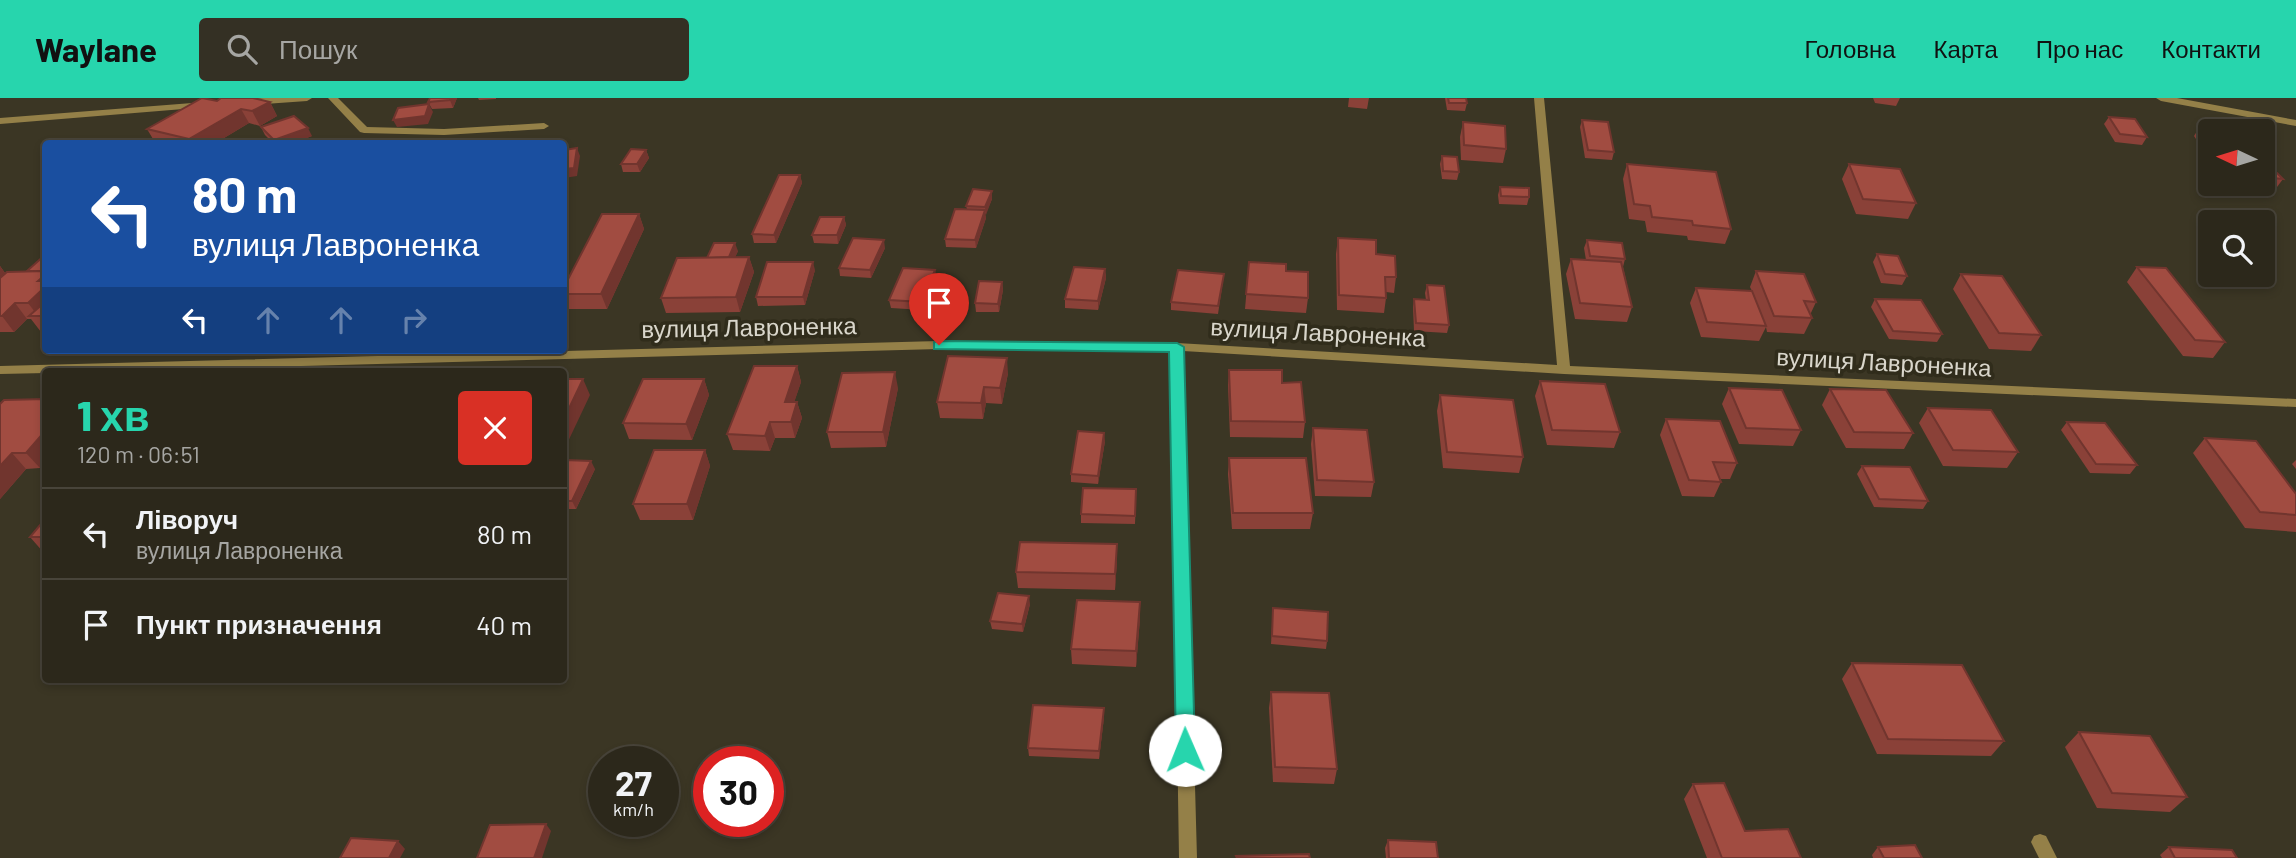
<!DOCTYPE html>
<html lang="uk">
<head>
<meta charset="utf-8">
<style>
  :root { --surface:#2c281b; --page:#343024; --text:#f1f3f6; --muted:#a6a6a3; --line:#48443a; --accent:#27d5ad }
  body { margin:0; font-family:Barlow,sans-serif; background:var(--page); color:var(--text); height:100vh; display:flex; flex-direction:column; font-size:26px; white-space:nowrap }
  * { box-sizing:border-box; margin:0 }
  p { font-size:23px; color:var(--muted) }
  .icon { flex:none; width:38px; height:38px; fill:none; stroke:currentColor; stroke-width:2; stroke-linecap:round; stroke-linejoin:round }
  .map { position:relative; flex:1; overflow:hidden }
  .sheet { position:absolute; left:42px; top:270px; width:525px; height:315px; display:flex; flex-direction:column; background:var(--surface); border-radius:7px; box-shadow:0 4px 10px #0003,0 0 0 2px var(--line) }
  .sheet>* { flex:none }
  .banner { position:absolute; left:42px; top:42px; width:525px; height:214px; border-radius:7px; box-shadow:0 4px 10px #0003,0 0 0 2px var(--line); background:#1a4fa0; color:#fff; overflow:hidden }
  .needle { width:46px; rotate:274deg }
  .buttons { position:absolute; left:2198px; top:21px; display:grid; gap:14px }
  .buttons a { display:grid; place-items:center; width:77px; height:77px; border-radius:7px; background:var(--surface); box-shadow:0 4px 10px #0003,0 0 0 2px var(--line); font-size:35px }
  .speed { position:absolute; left:588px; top:648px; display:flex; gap:14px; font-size:35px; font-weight:700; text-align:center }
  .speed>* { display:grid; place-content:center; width:91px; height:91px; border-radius:50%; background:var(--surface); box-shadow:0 4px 10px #0003,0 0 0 2px var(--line); line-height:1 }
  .speed small { font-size:18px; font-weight:400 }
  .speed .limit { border:10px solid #d22; background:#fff; color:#111 }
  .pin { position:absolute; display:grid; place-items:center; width:60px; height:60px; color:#fff; margin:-72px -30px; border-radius:50% 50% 50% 0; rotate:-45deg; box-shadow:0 0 7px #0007 }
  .pin .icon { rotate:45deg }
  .me { position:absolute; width:77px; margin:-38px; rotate:359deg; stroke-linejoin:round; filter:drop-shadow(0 0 5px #0008) }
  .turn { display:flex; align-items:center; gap:24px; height:147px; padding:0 35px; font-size:32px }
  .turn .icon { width:91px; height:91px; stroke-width:2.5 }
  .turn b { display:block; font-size:49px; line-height:60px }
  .lanes { display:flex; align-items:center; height:66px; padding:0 35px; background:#0003; justify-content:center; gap:35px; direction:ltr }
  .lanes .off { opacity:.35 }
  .round { display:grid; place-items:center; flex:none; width:74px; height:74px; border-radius:7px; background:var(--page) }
  .overview { display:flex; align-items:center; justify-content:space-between; height:119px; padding:0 35px }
  h1 { font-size:42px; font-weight:800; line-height:52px; color:var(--accent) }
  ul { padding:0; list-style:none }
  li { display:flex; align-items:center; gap:21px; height:91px; padding:0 35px; border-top:2px solid var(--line) }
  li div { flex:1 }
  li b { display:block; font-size:26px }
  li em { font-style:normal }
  header { display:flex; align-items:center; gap:42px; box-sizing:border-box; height:98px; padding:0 35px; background:var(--accent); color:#111 }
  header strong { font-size:33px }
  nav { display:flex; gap:38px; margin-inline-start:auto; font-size:24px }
  .search { width:490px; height:63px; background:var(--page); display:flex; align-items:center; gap:18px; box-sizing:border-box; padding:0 24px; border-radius:7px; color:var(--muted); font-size:26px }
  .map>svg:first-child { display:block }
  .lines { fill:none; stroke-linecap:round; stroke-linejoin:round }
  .service { fill:#948048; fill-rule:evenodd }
  .minor { fill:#948048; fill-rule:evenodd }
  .wall { fill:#8a4138 }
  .shaded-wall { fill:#71352e }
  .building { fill:#a14c41; stroke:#71352e; stroke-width:2 }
  .route { fill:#27d5ad; stroke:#198a70; stroke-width:2 }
  .labels { text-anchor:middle; stroke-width:7; stroke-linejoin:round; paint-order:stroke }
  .street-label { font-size:24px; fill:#d9d6cb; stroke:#302c1b }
</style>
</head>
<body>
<header>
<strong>Waylane</strong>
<div class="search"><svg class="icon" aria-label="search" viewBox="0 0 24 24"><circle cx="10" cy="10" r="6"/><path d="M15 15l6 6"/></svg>Пошук</div>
<nav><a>Головна</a><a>Карта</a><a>Про нас</a><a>Контакти</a></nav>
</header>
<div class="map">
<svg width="2296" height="760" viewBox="0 0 2296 760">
  <rect width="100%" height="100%" fill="#3b3624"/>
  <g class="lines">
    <!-- service -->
    <g class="service">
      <polygon points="328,0 338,0 367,29 444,31 544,25 549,28 544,31 444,37 364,35 360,34"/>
      <polygon points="2040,736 2046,738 2057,760 2039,760 2031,744 2034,738"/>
    </g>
    <!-- minor -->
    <g class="minor">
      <polygon points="264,0 312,0 307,3 249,7 244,4 249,1"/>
      <polygon points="1534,0 1544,0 1570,268 2296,301 2296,309 1564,276 1183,253 1197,760 1179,760 1171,253 939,251 117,273 46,273 46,275 0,276 0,268 939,243 1177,245 1557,267"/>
      <polygon points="2156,0 2177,0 2296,22 2296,28 2161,3"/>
      <polygon points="205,4 210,7 208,9 0,26 0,20"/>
    </g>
  </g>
  <!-- wall -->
  <g class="wall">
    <polygon points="457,0 453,10 432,11 428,4"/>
    <polygon points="478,0 496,0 496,1 479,2"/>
    <polygon points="1349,0 1369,0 1367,11 1348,9"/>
    <polygon points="1445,0 1466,0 1467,5 1465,13 1447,12"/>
    <polygon points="1873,0 1900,0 1896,8 1875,5"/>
    <polygon points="217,3 270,4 277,18 260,28 249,25 214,46 156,46 147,31"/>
    <polygon points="2109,19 2147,39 2142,47 2115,44 2104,26"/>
    <polygon points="1582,22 1614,54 1612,62 1585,60 1580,29"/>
    <polygon points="1463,24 1506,51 1503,65 1461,62 1460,39"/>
    <polygon points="261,29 312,38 291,46 274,46 265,37"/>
    <polygon points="2199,30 2210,33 2210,57 2206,56 2194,38"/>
    <polygon points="646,52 649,60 640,74 623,74 621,66"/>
    <polygon points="1442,58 1459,74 1457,82 1442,81 1440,66"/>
    <polygon points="1627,66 1731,131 1725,146 1688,142 1687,138 1647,134 1645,123 1629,121 1623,81"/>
    <polygon points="1849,66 1916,105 1908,121 1856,116 1842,81"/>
    <polygon points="2263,73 2283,81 2277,89 2251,87 2251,86 2263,86"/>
    <polygon points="800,77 802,85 776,145 754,145 752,136"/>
    <polygon points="1500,89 1529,99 1527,107 1499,106 1498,97"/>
    <polygon points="992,93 992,101 985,117 986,120 976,150 946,149 945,141 967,111 966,108"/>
    <polygon points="639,116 644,131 607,211 566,211 564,205 564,189"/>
    <polygon points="844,119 846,127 838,146 814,145 812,137"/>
    <polygon points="1338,140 1396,179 1394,195 1386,194 1386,200 1384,215 1337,212 1336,156"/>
    <polygon points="1587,142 1625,161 1623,169 1632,209 1627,224 1575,221 1566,176 1571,161 1586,162 1584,150"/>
    <polygon points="885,150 871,180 840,178 839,170"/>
    <polygon points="738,153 735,159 749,159 754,174 740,214 666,215 661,200 707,160"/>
    <polygon points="46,156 46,234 41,234 31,221 27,221 14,234 0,234 0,168 5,175 28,173"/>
    <polygon points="1877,156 1907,178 1902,187 1881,185 1873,164"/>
    <polygon points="1249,164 1286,173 1308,200 1306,215 1245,211"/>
    <polygon points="2137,169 2225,244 2213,260 2183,258 2127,184"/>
    <polygon points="1105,171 1106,180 1098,212 1065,210 1065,201"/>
    <polygon points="815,172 805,207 758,208 756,199"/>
    <polygon points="935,172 936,180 923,212 891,210 889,202"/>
    <polygon points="1756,173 1816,204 1810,217 1812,220 1804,236 1767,234 1766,229 1759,243 1701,239 1690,205 1696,190 1752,193 1750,189"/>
    <polygon points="1224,176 1218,216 1171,212 1171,204"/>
    <polygon points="1961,176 2041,237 2031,253 1989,251 1953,191"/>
    <polygon points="1002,184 1003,192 999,214 976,214 975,205"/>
    <polygon points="1427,187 1449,227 1447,235 1414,233 1413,209 1414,201 1426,202 1425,195"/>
    <polygon points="1875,201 1942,236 1937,244 1889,241 1871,209"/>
    <polygon points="797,268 801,284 794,304 797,304 802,320 795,340 775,340 770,353 733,352 727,336"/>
    <polygon points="1229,272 1282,285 1305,324 1303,340 1230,339 1228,287"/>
    <polygon points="1008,275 1002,306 986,305 983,321 940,320 937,304"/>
    <polygon points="704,281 709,297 692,342 629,341 623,325"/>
    <polygon points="1540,283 1620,334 1614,350 1547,347 1535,298"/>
    <polygon points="898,290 886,349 831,350 827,334"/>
    <polygon points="1729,290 1801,332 1793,348 1739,346 1722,306"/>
    <polygon points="1830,291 1913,335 1904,351 1846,350 1822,307"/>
    <polygon points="1440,297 1523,359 1519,375 1443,370 1437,313"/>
    <polygon points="46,301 46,364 40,370 26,371 0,401 0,306"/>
    <polygon points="1928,310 2018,354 2007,370 1943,368 1919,325"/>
    <polygon points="1666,321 1737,365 1730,381 1720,381 1721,384 1714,399 1682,398 1660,337"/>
    <polygon points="2067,324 2137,367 2130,376 2090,375 2061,332"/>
    <polygon points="1313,330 1374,384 1371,399 1315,398 1311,346"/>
    <polygon points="2205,340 2296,396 2296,434 2245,430 2193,355"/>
    <polygon points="1105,343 1098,386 1071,384 1071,376"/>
    <polygon points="705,352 710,368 693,422 640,422 633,406"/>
    <polygon points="1229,360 1313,415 1310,431 1232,431 1228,376"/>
    <polygon points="564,362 595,371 576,411 564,411"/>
    <polygon points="2296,362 2296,371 2292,366"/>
    <polygon points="1862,368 1928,403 1923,411 1874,409 1857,376"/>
    <polygon points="1136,400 1135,426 1081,425 1081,416"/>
    <polygon points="46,420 46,455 44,455 30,439"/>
    <polygon points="1117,462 1115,492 1018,490 1016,474"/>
    <polygon points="1030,506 1023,534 992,531 990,523"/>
    <polygon points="1273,510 1327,543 1326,551 1271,546"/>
    <polygon points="1140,520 1136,569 1072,566 1071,551"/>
    <polygon points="1852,565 2004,643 1991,658 1877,656 1842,581"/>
    <polygon points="1271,594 1337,671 1334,686 1273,684 1269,610"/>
    <polygon points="1104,619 1099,661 1029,658 1028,650"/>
    <polygon points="2079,634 2187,699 2170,714 2097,710 2065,649"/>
    <polygon points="1693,686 1745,733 1801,760 1707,760 1684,701"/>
    <polygon points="1388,742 1438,760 1386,760 1385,750"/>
    <polygon points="1878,749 1922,760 1873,760 1872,757"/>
    <polygon points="2169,749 2237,760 2162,760 2160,757"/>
  </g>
  <!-- shaded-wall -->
  <g class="shaded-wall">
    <polygon points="451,0 457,0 453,10 450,2"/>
    <polygon points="270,4 277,18 260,28 252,13"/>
    <polygon points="429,6 433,14 428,26 397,29 393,22"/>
    <polygon points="241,11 249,25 214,46 192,46 189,41"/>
    <polygon points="308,30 312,38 291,46 276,46 274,42"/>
    <polygon points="577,50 580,58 577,78 564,80 564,71"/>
    <polygon points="646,52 649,60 640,74 637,66"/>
    <polygon points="800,77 802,85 776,145 774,137"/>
    <polygon points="992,93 992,101 986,117 985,109"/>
    <polygon points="985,112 986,120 976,150 975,142"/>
    <polygon points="639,116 644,131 607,211 601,196"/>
    <polygon points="844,119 846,127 838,146 837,137"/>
    <polygon points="884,142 885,150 871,180 870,172"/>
    <polygon points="735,145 738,153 730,171 728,163"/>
    <polygon points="749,159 754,174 740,214 736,199"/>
    <polygon points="813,164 815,172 805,207 803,199"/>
    <polygon points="0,168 7,178 0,197"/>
    <polygon points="1105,171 1106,180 1098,212 1098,203"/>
    <polygon points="935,172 936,180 923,212 922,204"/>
    <polygon points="46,176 46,215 38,218 28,205 38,183"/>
    <polygon points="1002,184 1003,192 999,214 998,206"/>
    <polygon points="15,205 27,221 14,234 2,218"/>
    <polygon points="1007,260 1008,275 1002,306 1000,290"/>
    <polygon points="797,268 801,284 789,320 785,304"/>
    <polygon points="895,274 898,290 886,349 883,334"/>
    <polygon points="583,281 590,297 564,352 564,321"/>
    <polygon points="704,281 709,297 692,342 686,326"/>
    <polygon points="984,289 986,305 983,321 981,305"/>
    <polygon points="797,304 802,320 795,340 791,324"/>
    <polygon points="770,324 775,340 770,353 765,338"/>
    <polygon points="46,332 46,364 40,370 26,355"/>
    <polygon points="1104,335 1105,343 1098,386 1098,378"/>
    <polygon points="705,352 710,368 693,422 687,406"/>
    <polygon points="12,355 26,371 0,401 0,368"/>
    <polygon points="591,363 595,371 576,411 572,403"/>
    <polygon points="1117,446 1117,462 1115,492 1115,476"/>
    <polygon points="1029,498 1030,506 1023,534 1022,526"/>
    <polygon points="1140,504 1140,520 1136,569 1136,553"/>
    <polygon points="1104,610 1104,619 1099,661 1099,653"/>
    <polygon points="546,726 551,733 542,760 534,760"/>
    <polygon points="398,743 405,751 400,760 389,760"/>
  </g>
  <!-- building -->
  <g class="building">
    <polygon points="202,0 217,3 221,0 253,0 270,4 252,13 241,11 189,41 147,31"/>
    <polygon points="430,0 451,0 450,2 428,4"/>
    <polygon points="1448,0 1466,0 1467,5 1449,5"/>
    <polygon points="429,6 425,18 393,22 398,10"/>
    <polygon points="294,18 308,30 274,42 261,29"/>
    <polygon points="2109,19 2135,21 2147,39 2120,36"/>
    <polygon points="1582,22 1608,24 1614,54 1588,52"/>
    <polygon points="1463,24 1505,28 1506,51 1464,47"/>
    <polygon points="2199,30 2227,33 2210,33 2210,47"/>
    <polygon points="535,44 534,46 493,46 493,45"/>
    <polygon points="577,50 574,70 564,71 564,52"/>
    <polygon points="631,51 646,52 637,66 621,66"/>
    <polygon points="1442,58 1457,59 1459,74 1443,73"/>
    <polygon points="1627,66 1716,74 1731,131 1693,127 1692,123 1652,119 1650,108 1634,106"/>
    <polygon points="1849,66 1900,71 1916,105 1863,101"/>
    <polygon points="2263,73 2277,75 2283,81 2263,79"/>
    <polygon points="779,77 800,77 774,137 752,136"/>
    <polygon points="1500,89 1529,90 1529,99 1501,98"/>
    <polygon points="973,91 992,93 985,109 966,108"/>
    <polygon points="955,111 985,112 975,142 945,141"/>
    <polygon points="602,116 639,116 601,196 564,196 564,189"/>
    <polygon points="820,119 844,119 837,137 812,137"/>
    <polygon points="853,140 884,142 870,172 839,170"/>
    <polygon points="1338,140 1376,142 1376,156 1395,158 1396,179 1385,179 1386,200 1339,197"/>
    <polygon points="1587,142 1622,145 1625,161 1590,158"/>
    <polygon points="714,145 735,145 729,159 707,160"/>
    <polygon points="46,156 46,173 27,173"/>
    <polygon points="1877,156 1898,158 1907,178 1885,176"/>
    <polygon points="749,159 736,199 661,200 677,160"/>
    <polygon points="1571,161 1621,164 1632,209 1580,205"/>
    <polygon points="767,164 813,164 803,199 756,199"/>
    <polygon points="1249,164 1286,166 1286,173 1308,174 1308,200 1246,196"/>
    <polygon points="1074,169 1105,171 1098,203 1065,201"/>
    <polygon points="2137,169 2166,170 2225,244 2195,242"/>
    <polygon points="903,170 935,172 922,204 889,202"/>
    <polygon points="1178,172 1224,176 1218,208 1171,204"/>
    <polygon points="46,173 46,176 38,183 46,183 46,188 28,205 15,205 2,218 0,218 0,180 7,174"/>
    <polygon points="1756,173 1804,176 1816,204 1804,203 1812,220 1774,218"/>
    <polygon points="1961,176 2002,178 2041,237 1999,235"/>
    <polygon points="979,183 1002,184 998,206 975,205"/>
    <polygon points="1427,187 1444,188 1449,227 1416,225 1414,201 1429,202"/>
    <polygon points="1696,190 1752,193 1766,228 1707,224"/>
    <polygon points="1875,201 1921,202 1942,236 1893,233"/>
    <polygon points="46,203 46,218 29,218"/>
    <polygon points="948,258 1007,260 1000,290 984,289 981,305 937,304"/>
    <polygon points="754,268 797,268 785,304 797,304 791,324 770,324 765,338 727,336"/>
    <polygon points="1229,272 1282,272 1282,285 1301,284 1305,324 1231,323"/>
    <polygon points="895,274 883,334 827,334 842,275"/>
    <polygon points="564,281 583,281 564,321"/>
    <polygon points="643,281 704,281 686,326 623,325"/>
    <polygon points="1540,283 1605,286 1620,334 1552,332"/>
    <polygon points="1729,290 1782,292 1801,332 1746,330"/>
    <polygon points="1830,291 1886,292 1913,335 1854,334"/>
    <polygon points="1440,297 1513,302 1523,359 1447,354"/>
    <polygon points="46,301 46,332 26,355 12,355 0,368 0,306 4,302"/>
    <polygon points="1928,310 1991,312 2018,354 1953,352"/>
    <polygon points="1666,321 1720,323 1737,365 1713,364 1721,384 1689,382"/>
    <polygon points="2067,324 2105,325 2137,367 2096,366"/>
    <polygon points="1313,330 1367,332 1374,384 1317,382"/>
    <polygon points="1078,333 1104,335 1098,378 1071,376"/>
    <polygon points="2205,340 2256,343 2296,396 2296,417 2260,414"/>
    <polygon points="654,352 705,352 687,406 633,406"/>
    <polygon points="1229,360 1306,360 1313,415 1233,415"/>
    <polygon points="564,362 591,363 572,403 564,403"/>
    <polygon points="1862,368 1910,369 1928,403 1879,401"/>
    <polygon points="1083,390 1136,391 1135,418 1081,416"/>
    <polygon points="46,420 46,439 30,439"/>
    <polygon points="1020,444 1117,446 1115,476 1016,474"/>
    <polygon points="998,495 1029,498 1022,526 990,523"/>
    <polygon points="1077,502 1140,504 1136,553 1071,551"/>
    <polygon points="1273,510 1328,514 1327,543 1272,538"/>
    <polygon points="1852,565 1962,567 2004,643 1888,641"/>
    <polygon points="1271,594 1329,595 1337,671 1275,669"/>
    <polygon points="1033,607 1104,610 1099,653 1028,650"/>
    <polygon points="2079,634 2150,638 2187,699 2112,695"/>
    <polygon points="1724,685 1745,733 1788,731 1801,760 1722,760 1693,686"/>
    <polygon points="546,726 534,760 477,760 490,727"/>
    <polygon points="351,740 398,743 389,760 340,760"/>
    <polygon points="1388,742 1436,744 1438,760 1389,760"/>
    <polygon points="1915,747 1922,760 1884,760 1878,749"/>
    <polygon points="2169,749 2232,752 2237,760 2175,760"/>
    <polygon points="1309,756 1310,760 1237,760 1236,758"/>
  </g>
  <!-- route -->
  <polygon class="route" points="939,243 1177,245 1184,249 1195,652 1192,658 1179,658 1176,652 1169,254 934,251 934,244"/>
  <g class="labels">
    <!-- street labels -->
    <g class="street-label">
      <text transform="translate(749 230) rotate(-1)" y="8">вулиця Лавроненка</text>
      <text transform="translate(1318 235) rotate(3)" y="8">вулиця Лавроненка</text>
      <text transform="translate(1884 265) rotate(3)" y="8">вулиця Лавроненка</text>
    </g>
  </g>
</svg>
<div class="buttons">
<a><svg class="needle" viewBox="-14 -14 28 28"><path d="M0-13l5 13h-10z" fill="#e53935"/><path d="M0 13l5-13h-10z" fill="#a6a6a3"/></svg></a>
<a><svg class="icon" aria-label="search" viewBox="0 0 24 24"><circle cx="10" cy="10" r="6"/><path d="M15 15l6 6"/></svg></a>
</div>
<div class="speed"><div>27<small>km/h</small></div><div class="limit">30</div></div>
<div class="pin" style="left:939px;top:247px;background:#d93025"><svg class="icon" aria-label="arrive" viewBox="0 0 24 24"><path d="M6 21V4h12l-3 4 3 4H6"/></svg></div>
<svg class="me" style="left:1185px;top:652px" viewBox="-20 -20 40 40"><circle r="19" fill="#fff"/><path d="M0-13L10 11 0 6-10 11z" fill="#27d5ad"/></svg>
<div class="banner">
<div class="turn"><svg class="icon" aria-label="left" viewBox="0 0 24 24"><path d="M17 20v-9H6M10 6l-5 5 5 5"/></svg><div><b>80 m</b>вулиця Лавроненка</div></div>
<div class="lanes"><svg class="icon" aria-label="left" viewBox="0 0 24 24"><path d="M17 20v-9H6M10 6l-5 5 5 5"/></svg><svg class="icon off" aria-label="ahead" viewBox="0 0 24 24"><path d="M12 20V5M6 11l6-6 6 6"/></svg><svg class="icon off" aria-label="ahead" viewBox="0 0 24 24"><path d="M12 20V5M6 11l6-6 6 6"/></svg><svg class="icon off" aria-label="right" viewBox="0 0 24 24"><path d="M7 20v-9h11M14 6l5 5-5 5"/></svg></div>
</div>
<section class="sheet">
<div class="overview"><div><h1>1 хв</h1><p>120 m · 06:51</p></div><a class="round" style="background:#d93025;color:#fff"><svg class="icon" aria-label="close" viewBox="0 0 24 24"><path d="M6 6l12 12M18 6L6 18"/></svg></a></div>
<ul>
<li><svg class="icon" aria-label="left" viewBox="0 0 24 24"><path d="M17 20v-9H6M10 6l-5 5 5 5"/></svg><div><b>Ліворуч</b><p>вулиця Лавроненка</p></div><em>80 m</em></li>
<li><svg class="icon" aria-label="arrive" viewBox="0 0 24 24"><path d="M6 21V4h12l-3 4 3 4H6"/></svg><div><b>Пункт призначення</b></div><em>40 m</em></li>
</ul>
</section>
</div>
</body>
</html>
